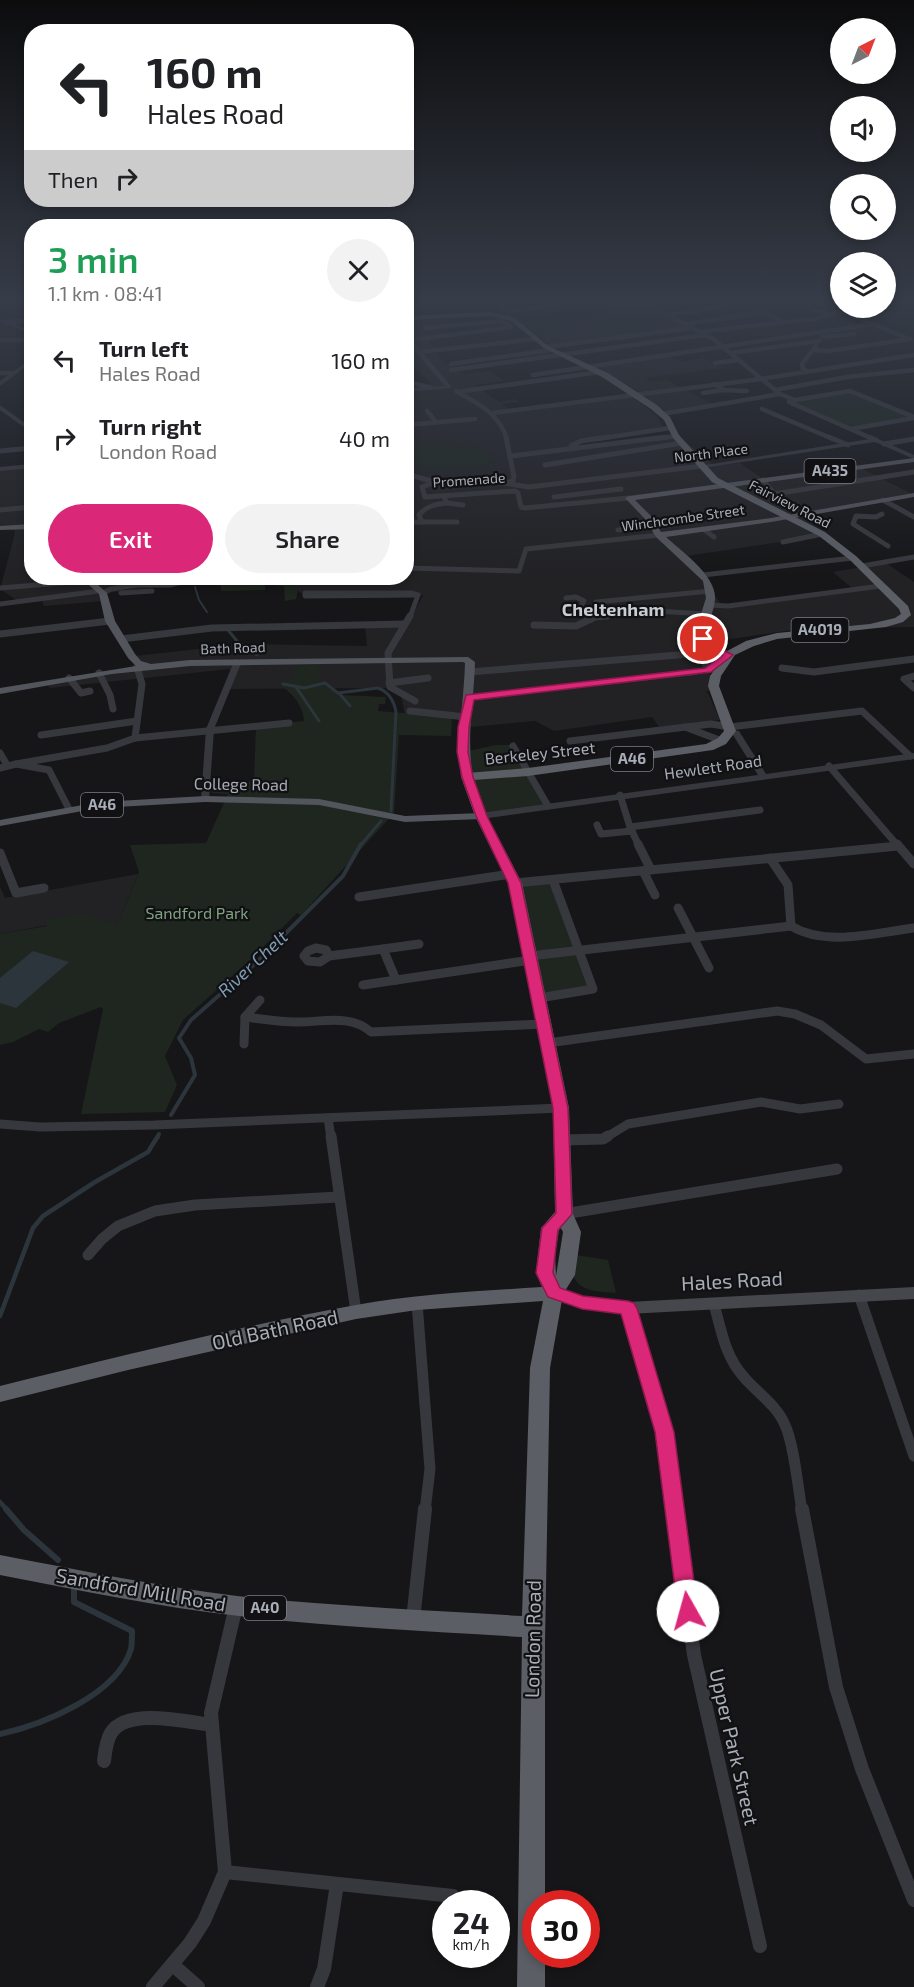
<!DOCTYPE html>
<html lang="en">
<head>
<meta charset="utf-8">
<style>
  :root { --surface:#fff; --page:#f2f2f2; --text:#202124; --muted:#757577; --accent:#db2777 }
  body { margin:0; font-family:"Exo 2",sans-serif; background:var(--page); color:var(--text); height:100vh; display:flex; flex-direction:column; font-size:22px; white-space:nowrap }
  * { box-sizing:border-box; margin:0 }
  p { font-size:20px; color:var(--muted) }
  .icon { flex:none; width:33px; height:33px; fill:none; stroke:currentColor; stroke-width:2; stroke-linecap:round; stroke-linejoin:round }
  .map { position:relative; flex:1; overflow:hidden }
  .drawer { position:absolute; left:24px; top:219px; width:390px; height:366px; display:flex; flex-direction:column; background:var(--surface); border-radius:24px; box-shadow:0 3px 9px #0003 }
  .drawer>* { flex:none }
  .banner { position:absolute; left:24px; top:24px; width:390px; height:183px; border-radius:24px; box-shadow:0 3px 9px #0003; background:#fff; color:var(--text); overflow:hidden }
  .needle { width:39px; rotate:42deg }
  .buttons { position:absolute; left:830px; top:18px; display:grid; gap:12px }
  .buttons a { display:grid; place-items:center; width:66px; height:66px; border-radius:50%; background:var(--surface); box-shadow:0 3px 9px #0003; font-size:30px }
  .speed { position:absolute; left:432px; top:1890px; display:flex; gap:12px; font-size:30px; font-weight:700; text-align:center }
  .speed>* { display:grid; place-content:center; width:78px; height:78px; border-radius:50%; background:var(--surface); box-shadow:0 3px 9px #0003; line-height:1 }
  .speed small { font-size:15px; font-weight:400 }
  .speed .limit { border:9px solid #d22; background:#fff; color:#111 }
  .pin { position:absolute; display:grid; place-items:center; width:51px; height:51px; color:#fff; margin:-26px; border:3px solid #fff; border-radius:50%; box-shadow:0 2px 6px #0007 }
  .me { position:absolute; width:66px; margin:-33px; rotate:353deg; stroke-linejoin:round; filter:drop-shadow(0 0 4px #0008) }
  .turn { display:flex; align-items:center; gap:21px; height:126px; padding:0 24px; font-size:27px }
  .turn .icon { width:78px; height:78px; stroke-width:2.5 }
  .turn b { display:block; font-size:42px; line-height:51px }
  .then { display:flex; align-items:center; height:57px; padding:0 24px; background:#0003; gap:12px; font-size:22px }
  .round { display:grid; place-items:center; flex:none; width:63px; height:63px; border-radius:32px; background:var(--page) }
  .summary { display:flex; align-items:center; justify-content:space-between; height:102px; padding:0 24px }
  h1 { font-size:36px; font-weight:600; line-height:45px; color:#1e9e55 }
  .primary-button { display:flex; gap:12px; margin-top:auto; padding:12px 24px }
  .primary-button a { flex:1; height:69px; border-radius:36px; background:var(--accent); color:#fff; font-size:24px; font-weight:600; line-height:69px; text-align:center }
  .primary-button a+a { background:var(--page); color:var(--text) }
  ul { padding:0; list-style:none }
  li { display:flex; align-items:center; gap:18px; height:78px; padding:0 24px }
  li div { flex:1 }
  li b { display:block; font-size:22px }
  li em { font-style:normal }
  .map>svg:first-child { display:block }
  .built { fill:#222225 }
  .green { fill:#1e261f }
  .water { fill:#2c353c }
  .lines { fill:none; stroke-linecap:round; stroke-linejoin:round }
  .stream-far4 { stroke:#2c353c; stroke-width:2 }
  .stream-far3 { stroke:#2c353c; stroke-width:3 }
  .stream-far2 { stroke:#2c353c; stroke-width:4 }
  .stream-far1 { stroke:#2c353c; stroke-width:4.5 }
  .stream { stroke:#2c353c; stroke-width:6 }
  .minor-far5 { stroke:#37383d; stroke-width:4.5 }
  .minor-far4 { stroke:#37383d; stroke-width:5 }
  .minor-far3 { stroke:#37383d; stroke-width:7 }
  .minor-far2 { stroke:#37383d; stroke-width:9 }
  .minor-far1 { stroke:#37383d; stroke-width:11 }
  .minor { stroke:#37383d; stroke-width:14 }
  .tertiary { fill:#37383d; fill-rule:evenodd }
  .secondary { fill:#45474d; fill-rule:evenodd }
  .primary { fill:#53555c; fill-rule:evenodd }
  .trunk { fill:#5b5e65; fill-rule:evenodd }
  .route { fill:#db2777; stroke:#8e194d; stroke-width:1.5 }
  .labels { text-anchor:middle; stroke-width:4.5; stroke-linejoin:round; paint-order:stroke }
  .far-street-label { font-size:14px; fill:#a8adb8; stroke:#111113 }
  .shield { fill:#111113; stroke:#7b7e86; stroke-width:1.5 }
  .shield-label { font-size:15px; font-weight:bold; fill:#a8adb8 }
  .street-label { font-size:16px; fill:#a8adb8; stroke:#111113 }
  .park-label { font-size:16px; fill:#7fa381; stroke:#111113 }
  .far-district-label { font-size:18px; font-weight:bold; fill:#c9ccd4; stroke:#111113 }
  .water-label { font-size:18px; font-style:italic; fill:#7f9bb3; stroke:#111113 }
  .near-street-label { font-size:20px; fill:#a8adb8; stroke:#111113 }
</style>
</head>
<body>
<div class="map">
<svg width="914" height="1987" viewBox="0 0 914 1987">
  <rect width="100%" height="100%" fill="#161618"/>
  <!-- built -->
  <g class="built">
    <polygon points="642,302 692,328 552,346 522,322 607,313 599,307"/>
    <polygon points="407,322 418,322 442,361 464,374 489,371 504,381 475,385 499,402 515,399 519,402 502,404 513,412 630,395 657,416 663,427 575,442 564,449 679,437 714,465 740,463 766,481 861,468 914,495 802,517 827,535 686,556 721,604 773,602 852,588 833,572 886,563 914,582 914,627 805,628 711,642 709,691 705,692 708,693 720,720 659,727 652,717 554,731 535,721 461,728 457,717 405,714 399,688 230,689 230,669 50,688 46,684 137,666 135,656 243,644 367,646 365,625 409,622 423,595 302,593 265,578 406,578 407,390 424,388 420,385 431,383 407,362"/>
    <polygon points="664,354 681,362 704,358 723,368 645,378 651,382 667,380 714,405 668,413 638,391 594,365"/>
    <polygon points="31,468 31,505 0,508 0,470"/>
    <polygon points="31,507 32,578 243,578 105,593 103,601 44,606 42,600 21,603 0,589 15,534 14,528 0,529 0,510"/>
    <polygon points="138,874 117,926 46,920 48,925 0,934 0,887 5,898"/>
  </g>
  <!-- green -->
  <g class="green">
    <polygon points="885,298 914,298 914,330 862,309 885,308"/>
    <path d="M580,316L590,320C583,321 578,317 572,319L577,322L546,323L559,331L536,334L522,322Z"/>
    <path d="M605,319L614,325L641,321L655,328C625,330 612,335 588,322Z"/>
    <polygon points="850,391 914,417 851,429 795,402"/>
    <polygon points="423,445 473,446 478,448 477,450 496,456 494,461 477,468 440,468 436,470 424,467 408,455 407,447"/>
    <polygon points="268,580 298,589 296,599 285,601 284,586 265,584 265,590 221,591 220,583"/>
    <path d="M319,664V682L340,695L386,697L385,704H379L378,711L452,717L451,736L399,735L394,813L301,915L297,913L249,961L183,1020L165,1056L177,1085L165,1112L81,1114L103,1009L101,1007L59,1023L48,1032L39,1029L13,1042L0,1045V934L47,926L46,919L82,913L117,926L139,872L130,845L206,843L228,794L212,793L213,785L254,781L256,726L304,721C303,704 291,692 277,683L283,680H293L295,665Z"/>
    <polygon points="496,745 512,745 548,806 481,816 463,752"/>
    <polygon points="553,880 593,989 539,998 515,883"/>
    <path d="M576,1255L608,1260L616,1293C600,1291 583,1293 574,1278Z"/>
  </g>
  <!-- water -->
  <polygon class="water" points="33,951 69,962 16,1008 0,1003 0,978"/>
  <g class="lines">
    <!-- stream-far4 -->
    <polyline class="stream-far4" points="195,587 199,600 207,612"/>
    <!-- stream-far3 -->
    <g class="stream-far3">
      <polyline points="228,630 237,641 257,655"/>
      <path d="M283,684L304,688L325,683L338,693L378,688C389,692 394,701 396,712L391,811"/>
      <polyline points="296,687 319,721"/>
      <polyline points="339,693 350,706"/>
      <polyline points="360,846 381,821"/>
    </g>
    <!-- stream-far2 -->
    <g class="stream-far2">
      <polyline points="171,1115 195,1075 191,1058 179,1038 191,1020 258,961 343,876 361,844"/>
      <polyline points="157,1138 159,1134"/>
    </g>
    <!-- stream-far1 -->
    <g class="stream-far1">
      <polyline points="0,1316 33,1228 43,1216 95,1182 148,1152 158,1136"/>
      <polyline points="0,1502 8,1511"/>
    </g>
    <!-- stream -->
    <g class="stream">
      <polyline points="6,1509 24,1530 58,1560"/>
      <path d="M0,1734C42,1725 117,1695 131,1649C132,1644 132,1637 132,1631L74,1602V1590"/>
    </g>
    <!-- minor-far5 -->
    <g class="minor-far5">
      <polyline points="589,298 617,305 642,302"/>
      <polyline points="634,298 712,338 780,394 795,400 793,404"/>
      <polyline points="733,298 782,321"/>
      <polyline points="786,298 828,315"/>
      <polyline points="833,298 840,301"/>
      <polyline points="414,305 486,298"/>
      <polyline points="650,306 704,298"/>
      <polyline points="506,311 569,305"/>
      <polyline points="842,311 909,339"/>
      <polyline points="667,315 744,303"/>
      <polyline points="6,322 32,320"/>
      <polyline points="687,324 764,312"/>
      <polyline points="699,332 819,318 852,308"/>
      <polyline points="822,337 854,334"/>
      <polyline points="0,340 32,340"/>
      <polyline points="411,340 512,327 501,321 425,328"/>
      <polyline points="546,347 692,328"/>
      <polyline points="406,348 416,347"/>
      <polyline points="813,350 828,351 911,339"/>
      <polyline points="419,352 536,339"/>
      <polyline points="731,353 819,341"/>
      <polyline points="715,363 738,360"/>
      <polyline points="451,364 552,350"/>
      <polyline points="451,370 705,335"/>
      <polyline points="807,371 803,369 802,364 816,346"/>
      <polyline points="0,373 13,373"/>
      <polyline points="533,375 874,324"/>
      <polyline points="406,381 431,388"/>
      <polyline points="723,390 747,391"/>
      <polyline points="775,390 847,377 914,370"/>
      <path d="M456,391C478,404 498,412 507,439"/>
      <polyline points="457,392 600,372"/>
      <polyline points="703,393 724,390 714,384"/>
      <polyline points="795,400 850,391 914,417"/>
      <polyline points="789,402 873,439"/>
      <polyline points="762,409 833,439"/>
      <polyline points="427,411 436,422"/>
      <polyline points="493,413 761,379 914,355"/>
      <polyline points="662,414 780,394"/>
      <polyline points="406,425 475,419"/>
      <polyline points="851,429 914,418"/>
      <polyline points="597,439 670,428"/>
      <polyline points="654,439 676,436"/>
    </g>
    <!-- minor-far4 -->
    <g class="minor-far4">
      <polyline points="829,437 848,445"/>
      <polyline points="869,437 876,440"/>
      <polyline points="884,444 914,439"/>
      <polyline points="572,449 571,446 581,441 608,437"/>
      <polyline points="0,451 32,448"/>
      <polyline points="511,456 667,437"/>
      <polyline points="545,465 682,443"/>
      <polyline points="406,474 435,482 503,483 529,487 702,466"/>
      <polyline points="763,480 784,506"/>
      <polyline points="433,483 422,487 425,497 515,491 518,493 521,507 525,508 629,498"/>
      <polyline points="505,483 513,481 514,477 506,437"/>
      <polyline points="774,494 914,472"/>
      <polyline points="554,497 621,489"/>
      <polyline points="883,500 914,517"/>
      <polyline points="447,503 463,505"/>
      <polyline points="0,510 32,507"/>
      <polyline points="882,514 876,517 856,516 853,524 888,546"/>
      <polyline points="406,522 457,522"/>
      <path d="M422,522L419,515C426,506 436,504 447,503L444,497"/>
      <polyline points="703,529 714,537"/>
      <polyline points="618,530 653,526"/>
      <polyline points="783,542 822,534"/>
      <polyline points="862,566 914,557"/>
      <polyline points="406,568 519,571 526,549 659,535"/>
      <polyline points="703,575 853,558"/>
      <polyline points="0,588 86,581"/>
      <polyline points="103,593 111,589 137,585 170,585 189,580 240,578"/>
      <polyline points="121,593 152,591"/>
      <polygon points="305,593 411,593 418,595 305,596"/>
      <polyline points="566,598 576,597 584,601 581,606 589,617"/>
      <polyline points="596,602 711,591"/>
      <polyline points="0,604 99,591"/>
      <polyline points="710,605 728,606 881,586"/>
      <polyline points="410,617 418,595"/>
      <polyline points="594,617 656,611 706,614"/>
    </g>
    <!-- minor-far3 -->
    <g class="minor-far3">
      <polyline points="410,616 388,653 390,687 415,701"/>
      <polyline points="588,616 590,618"/>
      <polyline points="534,625 576,626 595,617 607,616"/>
      <polyline points="0,634 110,621"/>
      <polyline points="121,639 212,628 405,624"/>
      <polyline points="782,668 814,672 914,659"/>
      <polyline points="469,672 703,653 707,670"/>
      <polyline points="99,673 110,695 113,709"/>
      <polyline points="914,676 904,679 914,688"/>
      <polyline points="69,678 81,693 90,691"/>
      <polyline points="389,683 428,678"/>
      <polyline points="410,711 466,717"/>
      <polyline points="685,727 722,741"/>
      <polyline points="41,735 137,721"/>
      <polyline points="135,738 142,684 137,667"/>
      <polyline points="570,741 711,724 730,727 862,711 910,756"/>
      <polyline points="513,746 548,806"/>
      <polyline points="0,753 7,765"/>
      <polyline points="16,764 107,748 135,738 289,723"/>
      <polyline points="829,766 898,846"/>
      <polyline points="0,768 16,764 49,770 69,809"/>
      <polyline points="620,795 630,827 639,846"/>
      <polyline points="597,825 601,834 632,831"/>
      <polyline points="630,827 760,810"/>
    </g>
    <!-- minor-far2 -->
    <g class="minor-far2">
      <polyline points="638,844 651,870"/>
      <polyline points="897,844 914,864"/>
      <polyline points="0,853 16,893 44,888"/>
      <polyline points="770,858 788,885 791,926"/>
      <polyline points="643,871 655,895"/>
      <polyline points="515,883 898,846"/>
      <polyline points="359,897 511,874"/>
      <polyline points="678,908 709,968"/>
      <path d="M791,926C826,947 875,933 914,928"/>
      <polygon points="316,948 326,950 329,956 320,962 308,961 304,956 308,951"/>
      <polyline points="383,949 419,944"/>
      <polyline points="329,956 383,949 396,980"/>
      <polyline points="530,956 791,926"/>
      <polyline points="363,985 531,960"/>
      <polyline points="539,998 593,989 553,880"/>
      <path d="M245,1017C262,1019 280,1022 298,1022C323,1022 351,1014 371,1032L543,1024"/>
      <polyline points="548,1043 777,1011 795,1014 821,1025 866,1059 914,1054"/>
      <polyline points="244,1044 245,1017 260,1000"/>
      <polyline points="328,1118 331,1138"/>
      <polyline points="0,1124 40,1127 154,1125 561,1108"/>
      <polyline points="605,1138 628,1124 761,1102 800,1109 839,1104"/>
    </g>
    <!-- minor-far1 -->
    <g class="minor-far1">
      <polyline points="331,1136 356,1312"/>
      <polyline points="563,1140 603,1139 608,1136"/>
      <polyline points="564,1214 837,1169"/>
      <polyline points="88,1255 102,1239 118,1226 155,1211 195,1205 338,1197"/>
      <polyline points="859,1295 914,1456"/>
      <polyline points="417,1303 430,1469 425,1511"/>
      <path d="M714,1304C721,1329 725,1356 743,1376C756,1392 777,1405 785,1425C794,1444 798,1488 802,1511"/>
      <polyline points="628,1308 665,1432 675,1511"/>
    </g>
    <!-- minor -->
    <g class="minor">
      <polyline points="675,1509 694,1655 760,1946"/>
      <polyline points="802,1509 836,1687 862,1769 914,1900"/>
      <polyline points="413,1620 425,1509"/>
      <path d="M104,1761C105,1752 106,1741 111,1733C127,1707 187,1722 212,1725"/>
      <polyline points="225,1872 453,1896"/>
      <polyline points="173,1965 198,1987"/>
      <polyline points="153,1987 190,1943 204,1921 225,1872 211,1713 236,1606"/>
      <polyline points="317,1987 324,1969 337,1884"/>
    </g>
    <!-- tertiary -->
    <g class="tertiary">
      <polygon points="491,298 495,298 515,320 511,320"/>
      <polygon points="427,317 425,319 406,321 406,319"/>
      <polygon points="0,319 32,331 32,334 0,321"/>
      <polygon points="406,333 451,386 451,388 406,392 406,388 445,386 428,367 406,338"/>
      <polygon points="32,358 32,362 0,386 0,381"/>
      <polygon points="0,405 32,428 32,433 0,410"/>
      <polygon points="876,438 914,455 914,459 875,442 702,468 699,466"/>
      <polygon points="32,464 32,468 0,471 0,467"/>
      <polygon points="726,653 733,655 714,671 695,675 469,700 465,698 469,696 695,671 708,667"/>
      <polygon points="235,659 242,661 214,729 209,799 205,802 201,799 206,729"/>
      <polygon points="727,729 739,731 766,774 914,753 914,759 481,819 477,816 481,813 758,775 733,735 726,731"/>
    </g>
    <!-- secondary -->
    <polygon class="secondary" points="554,1287 583,1297 628,1302 914,1287 914,1299 628,1314 582,1309 549,1297 547,1293 549,1289"/>
    <!-- primary -->
    <g class="primary">
      <path d="M914,458V462L635,500L651,516L661,532L771,518L914,493V497L771,522L666,537C681,551 717,576 715,599C714,614 705,625 707,641L732,653L734,655L729,658L697,642L696,630L706,598L703,581L656,537L645,519L625,498L629,496Z"/>
      <polygon points="32,524 32,529 0,530 0,526"/>
      <path d="M81,578H90L107,593L115,621L135,654L141,661L151,664L190,660L468,657L475,662C474,701 466,738 473,777L467,780L461,777C456,738 464,702 465,663L463,662L190,666L112,674L0,694V688L136,666L128,658L105,621L99,594Z"/>
      <polygon points="205,796 319,799 405,816 481,813 487,816 481,819 405,822 319,805 205,802 99,808 0,826 0,820 99,802"/>
    </g>
    <!-- trunk -->
    <path class="trunk" d="M489,312L515,318L548,346L608,373L657,405L670,417L679,435L718,478L825,532L856,556L908,606L911,615L903,622L886,627L777,639L754,646L735,655L721,676L719,686L736,731L726,744L713,750L528,776L474,780L487,816L522,883L569,1108L573,1214L581,1232L575,1275L563,1294L550,1368L545,1643V1904H536V1954H545V1987H517L522,1637C427,1631 333,1627 239,1616C158,1607 79,1590 0,1575V1555C79,1570 157,1586 237,1596C332,1606 427,1610 522,1616L530,1368L543,1301L417,1310L356,1319L128,1370L0,1402V1386C118,1357 236,1327 356,1305C417,1294 480,1291 542,1287L536,1273L541,1228L555,1212L553,1108L508,883L475,816L461,777L467,773L528,768L706,744L718,738L724,731L708,686L710,676L727,651L746,641L777,633L870,624L895,618L901,614L899,609L850,560L819,536L712,482L673,438L664,420L651,409L602,377L544,348L511,321L489,316L406,320V316ZM561,1228L563,1232L556,1276L555,1254L559,1230Z"/>
  </g>
  <!-- sky -->
  <linearGradient id="sky" x2="0" y2="1"><stop stop-color="#0c0c0d"/><stop offset="0.52" stop-color="#363c48"/><stop offset="1" stop-color="#363c48" stop-opacity="0"/></linearGradient>
  <rect width="914" height="576" fill="url(#sky)"/>
  <!-- route -->
  <polygon class="route" points="703,636 710,644 733,655 711,672 474,700 469,727 468,752 473,777 487,816 521,883 568,1108 572,1214 558,1230 553,1273 560,1288 583,1296 628,1301 634,1303 637,1308 674,1432 698,1611 695,1618 688,1620 681,1618 678,1611 655,1432 621,1314 582,1309 548,1297 536,1273 542,1228 556,1213 553,1108 508,883 476,816 462,777 457,752 458,727 466,695 705,668 722,655 699,644 698,639"/>
  <g class="labels">
    <!-- far-street labels -->
    <g class="far-street-label">
      <text transform="translate(711 453) rotate(-7)" y="5">North Place</text>
      <text transform="translate(469 480) rotate(-4)" y="5">Promenade</text>
      <text transform="translate(790 504) rotate(27)" y="5">Fairview Road</text>
      <text transform="translate(683 518) rotate(-8)" y="5">Winchcombe Street</text>
      <text transform="translate(233 648) rotate(-2)" y="5">Bath Road</text>
    </g>
    <!-- shield labels -->
    <g class="shield">
      <rect x="804.5" y="459" width="51" height="24" rx="4.5"/>
      <rect x="791.5" y="618" width="57" height="24" rx="4.5"/>
      <rect x="611" y="747" width="42" height="24" rx="4.5"/>
      <rect x="81" y="793" width="42" height="24" rx="4.5"/>
      <rect x="244" y="1596" width="42" height="24" rx="4.5"/>
    </g>
    <g class="shield-label">
      <text x="830" y="476">A435</text>
      <text x="820" y="635">A4019</text>
      <text x="632" y="764">A46</text>
      <text x="102" y="810">A46</text>
      <text x="265" y="1613">A40</text>
    </g>
    <!-- street labels -->
    <g class="street-label">
      <text transform="translate(540 753) rotate(-6)" y="6">Berkeley Street</text>
      <text transform="translate(713 767) rotate(-8)" y="6">Hewlett Road</text>
      <text transform="translate(241 784) rotate(1)" y="6">College Road</text>
    </g>
    <!-- park labels -->
    <g class="park-label">
      <text x="197" y="919">Sandford Park</text>
    </g>
    <!-- far-district labels -->
    <g class="far-district-label">
      <text x="613" y="616">Cheltenham</text>
    </g>
    <!-- water labels -->
    <g class="water-label">
      <text transform="translate(253 964) rotate(-43)" y="6">River Chelt</text>
    </g>
    <!-- near-street labels -->
    <g class="near-street-label">
      <text transform="translate(732 1281) rotate(-3)" y="7">Hales Road</text>
      <text transform="translate(275 1330) rotate(-12)" y="7">Old Bath Road</text>
      <text transform="translate(141 1590) rotate(10)" y="7">Sandford Mill Road</text>
      <text transform="translate(533 1639) rotate(-89)" y="7">London Road</text>
      <text transform="translate(734 1747) rotate(77)" y="7">Upper Park Street</text>
    </g>
  </g>
</svg>
<div class="buttons">
<a><svg class="needle" viewBox="-14 -14 28 28"><path d="M0-13l5 13h-10z" fill="#e53935"/><path d="M0 13l5-13h-10z" fill="#757577"/></svg></a>
<a><svg class="icon" aria-label="sound" viewBox="0 0 24 24"><path d="M4 9h4l5-4v14l-5-4H4zM17 9q2 3 0 6"/></svg></a>
<a><svg class="icon" aria-label="search" viewBox="0 0 24 24"><circle cx="10" cy="10" r="6"/><path d="M15 15l6 6"/></svg></a>
<a><svg class="icon" aria-label="layers" viewBox="0 0 24 24"><path d="M12 4l9 5-9 5-9-5zM3 14l9 5 9-5"/></svg></a>
</div>
<div class="speed"><div>24<small>km/h</small></div><div class="limit">30</div></div>
<div class="pin" style="left:703px;top:639px;background:#d93025"><svg class="icon" aria-label="arrive" viewBox="0 0 24 24"><path d="M6 21V4h12l-3 4 3 4H6"/></svg></div>
<svg class="me" style="left:688px;top:1611px" viewBox="-20 -20 40 40"><circle r="19" fill="#fff"/><path d="M0-13L10 11 0 6-10 11z" fill="#db2777"/></svg>
<div class="banner">
<div class="turn"><svg class="icon" aria-label="left" viewBox="0 0 24 24"><path d="M17 20v-9H6M10 6l-5 5 5 5"/></svg><div><b>160 m</b>Hales Road</div></div>
<div class="then">Then<svg class="icon" aria-label="right" viewBox="0 0 24 24"><path d="M7 20v-9h11M14 6l5 5-5 5"/></svg></div>
</div>
<section class="drawer">
<div class="summary"><div><h1>3 min</h1><p>1.1 km · 08:41</p></div><a class="round"><svg class="icon" aria-label="close" viewBox="0 0 24 24"><path d="M6 6l12 12M18 6L6 18"/></svg></a></div>
<ul>
<li><svg class="icon" aria-label="left" viewBox="0 0 24 24"><path d="M17 20v-9H6M10 6l-5 5 5 5"/></svg><div><b>Turn left</b><p>Hales Road</p></div><em>160 m</em></li>
<li><svg class="icon" aria-label="right" viewBox="0 0 24 24"><path d="M7 20v-9h11M14 6l5 5-5 5"/></svg><div><b>Turn right</b><p>London Road</p></div><em>40 m</em></li>
</ul>
<div class="primary-button"><a>Exit</a><a>Share</a></div>
</section>
</div>
</body>
</html>
